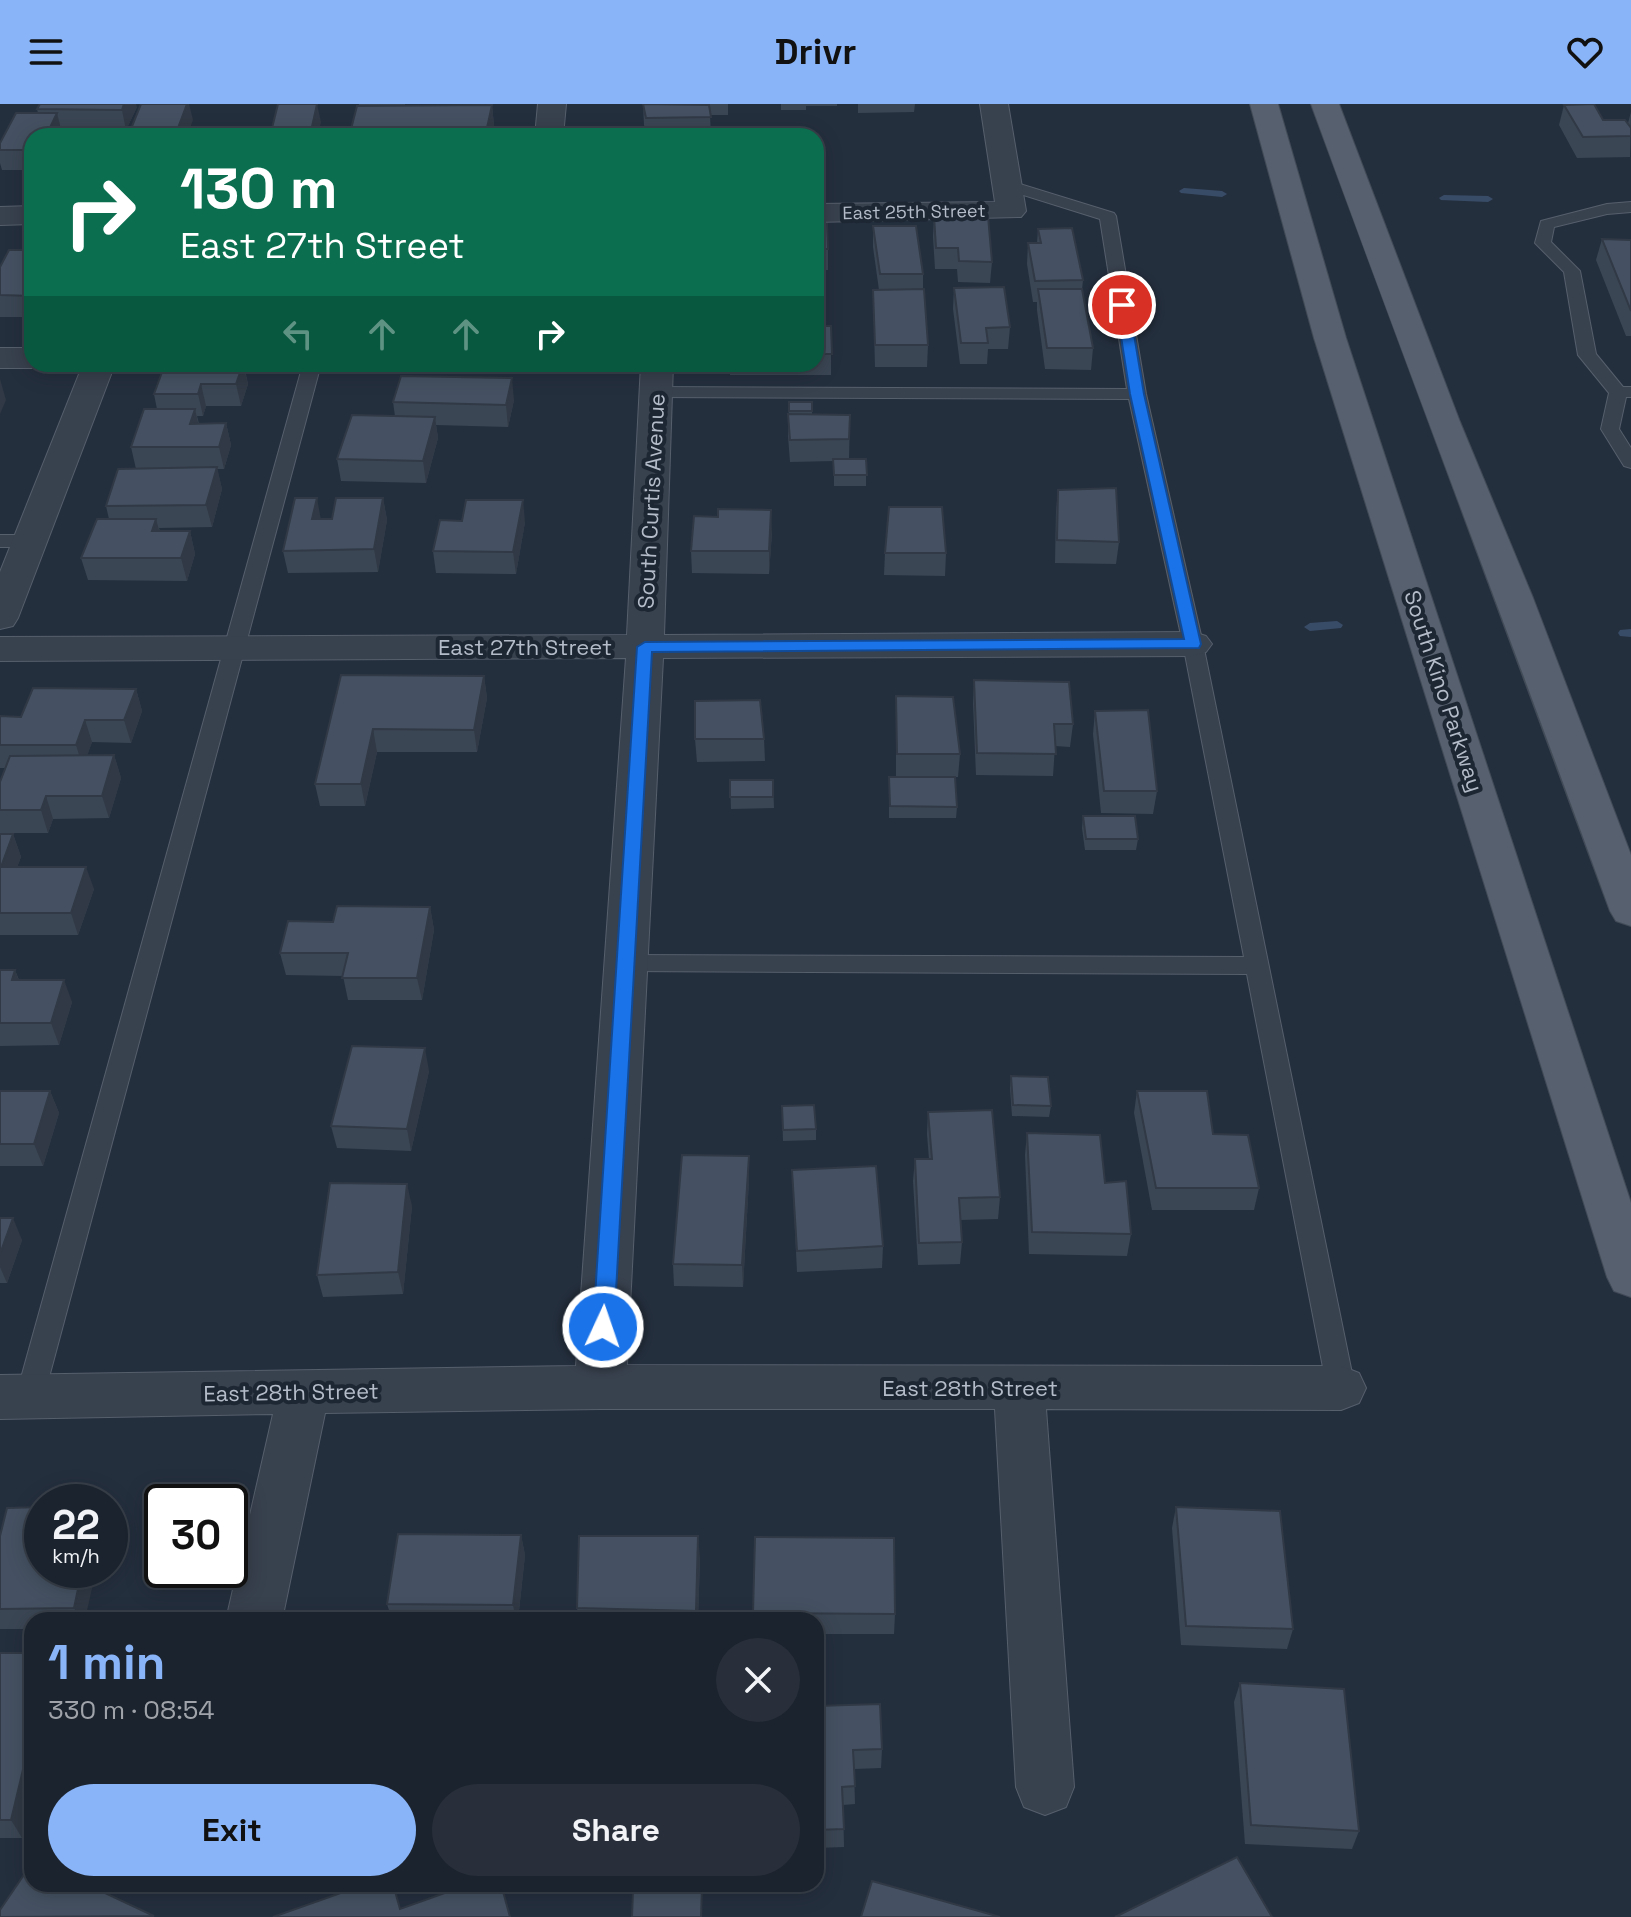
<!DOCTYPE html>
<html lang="en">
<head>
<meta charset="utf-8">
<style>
  :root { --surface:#1b232e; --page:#282f3a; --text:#f1f3f6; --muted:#a0a4aa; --line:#39404a; --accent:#8ab4f8 }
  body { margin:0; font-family:"Space Grotesk",sans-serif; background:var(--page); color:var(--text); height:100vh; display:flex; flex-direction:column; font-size:30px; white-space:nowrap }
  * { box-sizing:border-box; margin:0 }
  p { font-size:26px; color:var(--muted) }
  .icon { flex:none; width:44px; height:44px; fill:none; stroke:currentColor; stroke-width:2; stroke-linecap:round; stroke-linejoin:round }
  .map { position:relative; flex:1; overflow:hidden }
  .details { position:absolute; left:24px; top:1508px; width:800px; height:280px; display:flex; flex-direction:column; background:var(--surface); border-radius:24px; box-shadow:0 4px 20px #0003,0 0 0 2px var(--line) }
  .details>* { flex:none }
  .banner { position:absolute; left:24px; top:24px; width:800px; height:244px; border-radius:24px; box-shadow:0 4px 20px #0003,0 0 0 2px var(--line); background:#0b6e4f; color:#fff; overflow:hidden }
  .speed { position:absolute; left:24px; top:1380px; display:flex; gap:16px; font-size:40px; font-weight:700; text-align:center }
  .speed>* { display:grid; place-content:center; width:104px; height:104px; border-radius:50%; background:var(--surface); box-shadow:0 4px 20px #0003,0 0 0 2px var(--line); line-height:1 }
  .speed small { font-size:20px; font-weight:400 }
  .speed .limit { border:4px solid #111; border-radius:12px; background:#fff; color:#111 }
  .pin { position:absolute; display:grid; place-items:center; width:68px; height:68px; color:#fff; margin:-34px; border:4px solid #fff; border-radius:50%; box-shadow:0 2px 8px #0007 }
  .me { position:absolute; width:88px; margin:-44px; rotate:3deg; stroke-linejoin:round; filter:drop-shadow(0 0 6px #0008) }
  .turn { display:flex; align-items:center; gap:28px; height:168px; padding:0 24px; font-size:36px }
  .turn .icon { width:104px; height:104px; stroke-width:2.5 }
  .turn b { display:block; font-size:56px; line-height:68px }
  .lanes { display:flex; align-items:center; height:76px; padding:0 24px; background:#0003; justify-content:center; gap:40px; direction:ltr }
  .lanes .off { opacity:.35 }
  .round { display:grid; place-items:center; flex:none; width:84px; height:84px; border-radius:42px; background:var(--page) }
  .head { display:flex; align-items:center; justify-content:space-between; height:136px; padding:0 24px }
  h1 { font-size:48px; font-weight:600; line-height:60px; color:var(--accent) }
  .action { display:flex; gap:16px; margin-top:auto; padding:16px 24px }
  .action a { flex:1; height:92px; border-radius:48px; background:var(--accent); color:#111; font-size:32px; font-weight:600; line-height:92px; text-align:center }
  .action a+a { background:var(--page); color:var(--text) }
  header { display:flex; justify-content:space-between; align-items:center; height:104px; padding:0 24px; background:var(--accent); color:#111; font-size:36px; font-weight:600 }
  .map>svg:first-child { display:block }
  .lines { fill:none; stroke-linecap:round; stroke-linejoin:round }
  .stream { fill:#394c67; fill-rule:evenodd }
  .service-casing { stroke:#565f6c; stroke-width:2 }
  .minor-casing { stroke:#565f6c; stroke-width:2 }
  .primary-casing { stroke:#414a57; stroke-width:2 }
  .service { fill:#38414e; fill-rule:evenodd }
  .minor { fill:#38414e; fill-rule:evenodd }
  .primary { fill:#56606e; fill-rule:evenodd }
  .wall { fill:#3b4654 }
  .shaded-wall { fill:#303945 }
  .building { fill:#455162; stroke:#303945; stroke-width:2 }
  .route { fill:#1a73e8; stroke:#114b97; stroke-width:2 }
  .labels { text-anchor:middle; stroke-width:8; stroke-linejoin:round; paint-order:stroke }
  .far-street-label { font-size:18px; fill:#b4bcc9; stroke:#1d2633 }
  .street-label { font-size:22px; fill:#b4bcc9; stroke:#1d2633 }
</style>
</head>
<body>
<header><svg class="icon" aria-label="menu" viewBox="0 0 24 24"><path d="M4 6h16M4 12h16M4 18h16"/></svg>Drivr<svg class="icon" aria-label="heart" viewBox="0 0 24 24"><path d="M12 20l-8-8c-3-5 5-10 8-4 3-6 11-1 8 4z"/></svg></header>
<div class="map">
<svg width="1631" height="1813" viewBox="0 0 1631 1813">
  <rect width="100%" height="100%" fill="#242f3e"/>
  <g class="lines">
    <!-- stream -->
    <g class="stream">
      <polygon points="1184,84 1222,87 1227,90 1222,93 1181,89 1179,87"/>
      <polygon points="1444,91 1488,92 1493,95 1488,98 1441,96 1439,94"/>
      <polygon points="1337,517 1343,521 1341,524 1310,527 1304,523 1310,519"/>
      <polygon points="1631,525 1631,533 1620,532 1618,529 1620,526"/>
    </g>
    <!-- service casing -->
    <g class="service-casing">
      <g id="service">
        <polygon points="1007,76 1114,109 1116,112 1146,290 1203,540 1355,1284 1351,1292 1341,1296 1331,1292 1327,1284 1247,870 625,867 617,865 613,859 617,853 625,851 1244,853 1183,540 1129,295 656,293 647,288 656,283 1127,285 1100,115 1001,84 1001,78"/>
        <polygon points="1631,98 1631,108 1607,110 1554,123 1551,138 1580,167 1596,250 1623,283 1631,283 1631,293 1626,293 1619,325 1631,344 1631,364 1624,362 1601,325 1609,289 1578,251 1564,168 1535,139 1541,117 1607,100"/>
        <polygon points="303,260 321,260 44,1292 40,1300 30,1304 20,1300 16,1292"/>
        <polygon points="0,431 30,431 40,437 30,443 0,443"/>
      </g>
    </g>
    <!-- minor casing -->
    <g class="minor-casing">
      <g id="minor">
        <polygon points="538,0 566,0 563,32 535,32"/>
        <polygon points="980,0 1008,0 1026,107 1021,113 816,118 816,100 995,98"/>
        <polygon points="32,102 32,120 0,121 0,103"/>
        <polygon points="0,244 32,244 32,260 44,260 32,264 0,264"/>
        <polygon points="83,260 115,260 18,514 13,522 0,525 0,468"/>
        <polygon points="641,260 673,260 664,531 1193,528 1206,532 1212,540 1206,548 1193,552 663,554 627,1261 1341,1262 1359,1269 1366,1284 1359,1299 1341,1306 1046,1305 1074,1683 1066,1703 1045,1711 1024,1703 1016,1683 995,1305 600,1305 325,1309 282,1516 226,1516 273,1310 0,1315 0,1271 576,1262 626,554 0,557 0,533 627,531"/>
      </g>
    </g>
    <!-- primary casing -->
    <g class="primary-casing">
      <g id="primary">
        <polygon points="1250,0 1278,0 1346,234 1631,1099 1631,1193 1614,1187 1607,1173 1314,234"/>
        <path d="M1311,0H1339L1460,318L1533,494L1631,751V822L1616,817L1610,807C1512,537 1409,270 1311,0Z"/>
      </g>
    </g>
    <!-- service -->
    <use href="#service" class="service"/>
    <!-- minor -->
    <use href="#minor" class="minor"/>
    <!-- primary -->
    <use href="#primary" class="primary"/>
  </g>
  <!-- wall -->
  <g class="wall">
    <polygon points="359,0 405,0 405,2 492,1 494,22 492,32 352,32 351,25"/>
    <polygon points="643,0 728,0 728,11 710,11 711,32 647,32 644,21"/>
    <polygon points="781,0 837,0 837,2 806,2 806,6 781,6"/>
    <polygon points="858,0 915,0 914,8 858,9"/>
    <polygon points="1564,1 1603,16 1628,19 1631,8 1630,53 1577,54 1559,21"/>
    <polygon points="137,3 126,26 61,25 62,29 32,32 32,66 2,66 0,59 0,39 38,9 37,5"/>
    <polygon points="934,112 992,158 990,179 958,178 957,165 935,165 933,133"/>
    <polygon points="816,120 828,145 828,166 816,166"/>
    <polygon points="873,122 923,170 923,185 928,241 927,263 875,263 873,186 879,186 873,143"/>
    <polygon points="1038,125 1083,176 1082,186 1093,244 1091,266 1045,265 1037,206 1037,198 1033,198 1027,160 1028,139 1037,139"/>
    <polygon points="1602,135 1631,136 1631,232 1626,232 1596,156"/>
    <polygon points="32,146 32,213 0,213 0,163"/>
    <polygon points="816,167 818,167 819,211 816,211"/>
    <polygon points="954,184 1010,223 1008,245 988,245 987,260 960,260 953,205"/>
    <polygon points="816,222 831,222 831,271 730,271 730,260 816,260"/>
    <polygon points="165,260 254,260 244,261 248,280 241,302 206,302 203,312 197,312 199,320 226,319 231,341 224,365 217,365 222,385 212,423 159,424 160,427 190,427 195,450 187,477 88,476 81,454 109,415 106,402 136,365 131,343 157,305 154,290"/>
    <polygon points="514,296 508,323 436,321 438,334 426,379 341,377 337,355 395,312 393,298"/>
    <polygon points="789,298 812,298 812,310 850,311 849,355 866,355 866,382 834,382 834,357 790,358 788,332"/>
    <polygon points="1058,386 1119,438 1116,460 1055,459 1056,408"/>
    <polygon points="383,394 387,416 378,468 288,469 283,447 321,415 332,415"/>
    <polygon points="718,413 772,428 769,470 692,469 691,447"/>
    <polygon points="462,417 525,418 516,470 436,469 433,447"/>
    <polygon points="885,449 946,449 945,472 884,471"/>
    <polygon points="341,571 484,572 487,594 477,648 377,648 365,702 320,702 315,680"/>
    <polygon points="974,576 1073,620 1070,643 1055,642 1053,672 976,671 973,599"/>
    <polygon points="136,585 142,607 131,639 92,638 87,651 114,651 121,674 109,714 53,715 48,729 0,729 0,678 5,664 0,664 0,612 21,613"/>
    <polygon points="896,592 960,650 958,673 896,673"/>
    <polygon points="1095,607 1157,687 1153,710 1101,709 1093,630"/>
    <polygon points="695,635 764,635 765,657 697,658"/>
    <polygon points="889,673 957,703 956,714 889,714"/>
    <polygon points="730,676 773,676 774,704 731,705"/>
    <polygon points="1083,712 1138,735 1136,746 1085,746 1082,724"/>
    <polygon points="0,730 13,730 21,753 17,763 94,785 78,831 0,831"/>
    <polygon points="430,803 434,826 422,896 348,896 343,872 286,871 280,849 333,818"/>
    <polygon points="0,866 15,866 19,876 72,898 59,941 0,942"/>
    <polygon points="429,967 411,1047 337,1044 331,1022"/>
    <polygon points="1011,972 1051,1002 1049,1013 1012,1012 1010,984"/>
    <polygon points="0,987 50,987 59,1009 43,1062 0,1062"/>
    <polygon points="1137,987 1259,1084 1254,1106 1152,1106 1134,1009"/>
    <polygon points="782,1002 816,1025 816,1036 783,1037"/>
    <polygon points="928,1008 1000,1093 998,1115 960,1116 962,1138 960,1160 918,1161 913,1077 915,1055 929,1055 927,1030"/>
    <polygon points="1027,1029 1131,1130 1127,1152 1029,1150 1025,1051"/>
    <polygon points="792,1066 883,1142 882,1164 797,1168"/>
    <polygon points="749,1075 743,1183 674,1182 673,1160"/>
    <polygon points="412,1102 403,1190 323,1193 317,1171"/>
    <polygon points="0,1114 22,1136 7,1179 0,1179"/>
    <polygon points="1176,1403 1293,1525 1287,1545 1181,1541 1172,1424"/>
    <polygon points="7,1404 85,1516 32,1516 32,1525 0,1525 0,1432"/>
    <polygon points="521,1431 525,1451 518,1516 392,1516 387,1500"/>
    <polygon points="700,1453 698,1516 579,1516 577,1504"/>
    <polygon points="753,1509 895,1510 894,1530 816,1530 816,1516 753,1516"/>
    <polygon points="0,1549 22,1734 0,1734"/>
    <polygon points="1240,1579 1359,1727 1352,1745 1245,1740 1234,1598"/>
    <polygon points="816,1602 882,1645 881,1664 854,1665 855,1700 843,1701 844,1743 816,1744"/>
  </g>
  <!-- shaded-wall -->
  <g class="shaded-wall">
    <polygon points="124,0 136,0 137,3 126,26 122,6"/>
    <polygon points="187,0 189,0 193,16 187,32 175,32"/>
    <polygon points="317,0 321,18 318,32 310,32"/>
    <polygon points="492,1 494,22 492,32 488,32 487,24"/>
    <polygon points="57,9 62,29 61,32 46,32"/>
    <polygon points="243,260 248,280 241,302 236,280"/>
    <polygon points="512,274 514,296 508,323 506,301"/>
    <polygon points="0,275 6,296 0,310"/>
    <polygon points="201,280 206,302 203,312 198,290"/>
    <polygon points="195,305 200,327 190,320"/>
    <polygon points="435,313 438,334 426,379 423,357"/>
    <polygon points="226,319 231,341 224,365 219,343"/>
    <polygon points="217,363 222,385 212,423 206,401"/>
    <polygon points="317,394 321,416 312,415"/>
    <polygon points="383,394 387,416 378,468 374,445"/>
    <polygon points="523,396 525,418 516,470 513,448"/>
    <polygon points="771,406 772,428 769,470 769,447"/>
    <polygon points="156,415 162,437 152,427"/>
    <polygon points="190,427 195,450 187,477 181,454"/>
    <polygon points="484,572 487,594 477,648 474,626"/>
    <polygon points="136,585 142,607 131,639 124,616"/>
    <polygon points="85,616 92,638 83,664 76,641"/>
    <polygon points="373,625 377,648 365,702 361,680"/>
    <polygon points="114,651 121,674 109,714 102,692"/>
    <polygon points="46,692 53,715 48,729 41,706"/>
    <polygon points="13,730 21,753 9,785 1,763"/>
    <polygon points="86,763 94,785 78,831 71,809"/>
    <polygon points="430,803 434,826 422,896 417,874"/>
    <polygon points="15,866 23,888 12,876"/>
    <polygon points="64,876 72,898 59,941 51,919"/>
    <polygon points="425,944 429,967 411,1047 407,1025"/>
    <polygon points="50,987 59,1009 43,1062 34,1040"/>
    <polygon points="749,1052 749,1075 743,1183 742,1161"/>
    <polygon points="407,1080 412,1102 403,1190 398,1168"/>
    <polygon points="13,1114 22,1136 7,1179 0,1163 0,1150"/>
    <polygon points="521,1431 525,1451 518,1516 516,1516 513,1501"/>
    <polygon points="698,1432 700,1453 698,1516 697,1516"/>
    <polygon points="82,1466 96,1466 85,1516 80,1516 74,1504"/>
    <polygon points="32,1628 32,1693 22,1734 11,1716"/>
  </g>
  <!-- building -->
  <g class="building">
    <polygon points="40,0 124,0 122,6 37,5"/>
    <polygon points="141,0 187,0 175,32 128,32"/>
    <polygon points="278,0 317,0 310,32 270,32"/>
    <polygon points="643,0 709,1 711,13 646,14"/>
    <polygon points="1594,0 1603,16 1625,16 1631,24 1631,32 1583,33 1564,1"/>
    <polygon points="492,1 487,24 351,25 357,2"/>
    <polygon points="16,9 57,9 46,32 32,32 32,46 0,46 0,39"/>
    <polygon points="934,112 988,112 992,158 959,157 958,144 936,144"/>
    <polygon points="816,120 827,120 828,145 816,145"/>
    <polygon points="873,122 916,122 923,170 880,170"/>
    <polygon points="1072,124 1083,176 1035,177 1028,139 1041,139 1038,125"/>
    <polygon points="1602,135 1631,136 1631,207"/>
    <polygon points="9,146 32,146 32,192 0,191 0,163"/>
    <polygon points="816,167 818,167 819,189 816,189"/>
    <polygon points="1004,183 1010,223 986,224 988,239 961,239 954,184"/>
    <polygon points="924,185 928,241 875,241 873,186"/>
    <polygon points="1038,185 1082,185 1093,244 1047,244"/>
    <polygon points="816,222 831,222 832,250 816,250"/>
    <polygon points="165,260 243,260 236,280 201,280 198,290 154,290"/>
    <polygon points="401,272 512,274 506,301 393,298"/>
    <rect x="789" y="298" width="23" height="9"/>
    <polygon points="144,305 195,305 190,320 226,319 219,343 131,343"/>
    <polygon points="788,310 850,311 849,335 790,336"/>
    <polygon points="352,311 435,313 423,357 337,355"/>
    <polygon points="833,355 866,355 867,371 834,371"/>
    <polygon points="217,363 206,401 106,402 118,365"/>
    <polygon points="1116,384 1119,438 1057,436 1058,386"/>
    <polygon points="295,394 317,394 312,415 332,415 336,394 383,394 374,445 283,447"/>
    <polygon points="466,396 523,396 513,448 433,447 440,416 462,417"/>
    <polygon points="889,403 942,403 946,449 885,449"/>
    <polygon points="718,405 771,406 769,447 691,447 694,412 718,413"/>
    <polygon points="97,415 156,415 152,427 190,427 181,454 81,454"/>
    <polygon points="341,571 484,572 474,626 373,625 361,680 315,680"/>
    <polygon points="974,576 1069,578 1073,620 1054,620 1056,650 977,649"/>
    <polygon points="33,584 136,585 124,616 85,616 76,641 0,641 0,612 21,613"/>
    <polygon points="896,592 953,593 960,650 897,650"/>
    <polygon points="760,596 764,635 695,635 695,597"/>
    <polygon points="1148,606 1157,687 1104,687 1095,607"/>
    <polygon points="114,651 102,692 46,692 41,706 0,706 0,678 10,652"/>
    <polygon points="889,673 955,673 957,703 890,702"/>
    <rect x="730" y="676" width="43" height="17"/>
    <polygon points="1083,712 1135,712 1138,735 1086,735"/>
    <polygon points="0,730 13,730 1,763 86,763 71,809 0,809"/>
    <polygon points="337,802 430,803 417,874 342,874 348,849 280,849 288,817 333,818"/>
    <polygon points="0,866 15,866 12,876 64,876 51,919 0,919"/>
    <polygon points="352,942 425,944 407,1025 331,1022"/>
    <polygon points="1011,972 1048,973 1051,1002 1013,1001"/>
    <polygon points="0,987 50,987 34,1040 0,1040"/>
    <polygon points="1137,987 1207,987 1213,1030 1248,1031 1259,1084 1156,1084"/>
    <polygon points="814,1001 816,1025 783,1026 782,1002"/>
    <polygon points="992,1006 1000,1093 959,1094 962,1138 919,1139 915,1055 932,1055 928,1008"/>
    <polygon points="1027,1029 1100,1031 1105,1079 1126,1077 1131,1130 1032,1128"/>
    <polygon points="682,1051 749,1052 742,1161 673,1160"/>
    <polygon points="876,1062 883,1142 797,1147 792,1066"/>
    <polygon points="330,1079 407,1080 398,1168 317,1171"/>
    <polygon points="0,1114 13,1114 0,1150"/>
    <polygon points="42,1403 42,1466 82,1466 74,1504 0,1505 0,1432 7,1404"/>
    <polygon points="1176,1403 1280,1407 1293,1525 1186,1522"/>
    <polygon points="398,1430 521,1431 513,1501 387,1500"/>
    <polygon points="579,1432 698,1432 696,1507 577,1504"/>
    <polygon points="755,1433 894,1434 895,1510 753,1509"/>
    <polygon points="0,1549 32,1549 32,1628 11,1716 0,1716"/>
    <polygon points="1240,1579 1344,1585 1359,1727 1251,1721"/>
    <polygon points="880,1600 882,1645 853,1646 855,1682 842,1683 844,1725 816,1726 816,1602"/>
    <polygon points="1237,1753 1272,1813 1115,1813"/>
    <polygon points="32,1759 32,1780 86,1780 154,1812 0,1813 0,1806"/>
    <polygon points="872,1777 1000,1813 861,1813"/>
    <polygon points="366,1780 393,1780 400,1805 470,1780 501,1780 510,1813 273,1813"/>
    <polygon points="702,1784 701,1813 632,1813 633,1786"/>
  </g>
  <!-- route -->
  <polygon class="route" points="1122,197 1129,201 1144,290 1201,540 1199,544 652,548 614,1223 610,1229 603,1231 596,1229 593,1223 637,543 645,538 1184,535 1130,290 1116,201"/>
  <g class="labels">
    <!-- far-street labels -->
    <g class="far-street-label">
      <text transform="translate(914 108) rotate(-1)" y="6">East 25th Street</text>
    </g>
    <!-- street labels -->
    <g class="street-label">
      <text transform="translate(651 397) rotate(-87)" y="8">South Curtis Avenue</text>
      <text x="525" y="551">East 27th Street</text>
      <text transform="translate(1444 587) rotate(72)" y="8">South Kino Parkway</text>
      <text x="970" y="1292">East 28th Street</text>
      <text transform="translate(291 1288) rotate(-1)" y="8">East 28th Street</text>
    </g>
  </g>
</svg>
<div class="speed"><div>22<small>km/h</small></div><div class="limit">30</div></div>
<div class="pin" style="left:1122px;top:201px;background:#d93025"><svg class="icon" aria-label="arrive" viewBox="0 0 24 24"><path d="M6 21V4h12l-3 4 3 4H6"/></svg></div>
<svg class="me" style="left:603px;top:1223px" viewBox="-20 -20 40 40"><circle r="17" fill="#1a73e8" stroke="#fff" stroke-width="3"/><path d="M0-11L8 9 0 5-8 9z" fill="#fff"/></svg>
<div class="banner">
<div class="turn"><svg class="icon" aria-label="right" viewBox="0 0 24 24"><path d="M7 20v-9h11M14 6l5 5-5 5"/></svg><div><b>130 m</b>East 27th Street</div></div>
<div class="lanes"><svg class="icon off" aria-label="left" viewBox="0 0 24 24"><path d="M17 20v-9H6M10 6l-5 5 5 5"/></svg><svg class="icon off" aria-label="ahead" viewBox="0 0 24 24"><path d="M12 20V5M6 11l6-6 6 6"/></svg><svg class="icon off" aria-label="ahead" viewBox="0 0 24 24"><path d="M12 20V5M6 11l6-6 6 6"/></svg><svg class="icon" aria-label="right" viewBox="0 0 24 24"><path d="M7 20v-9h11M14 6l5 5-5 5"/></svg></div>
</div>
<section class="details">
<div class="head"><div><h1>1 min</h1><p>330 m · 08:54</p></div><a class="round"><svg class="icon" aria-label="close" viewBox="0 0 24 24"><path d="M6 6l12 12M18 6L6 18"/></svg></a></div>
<div class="action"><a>Exit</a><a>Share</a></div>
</section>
</div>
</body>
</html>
